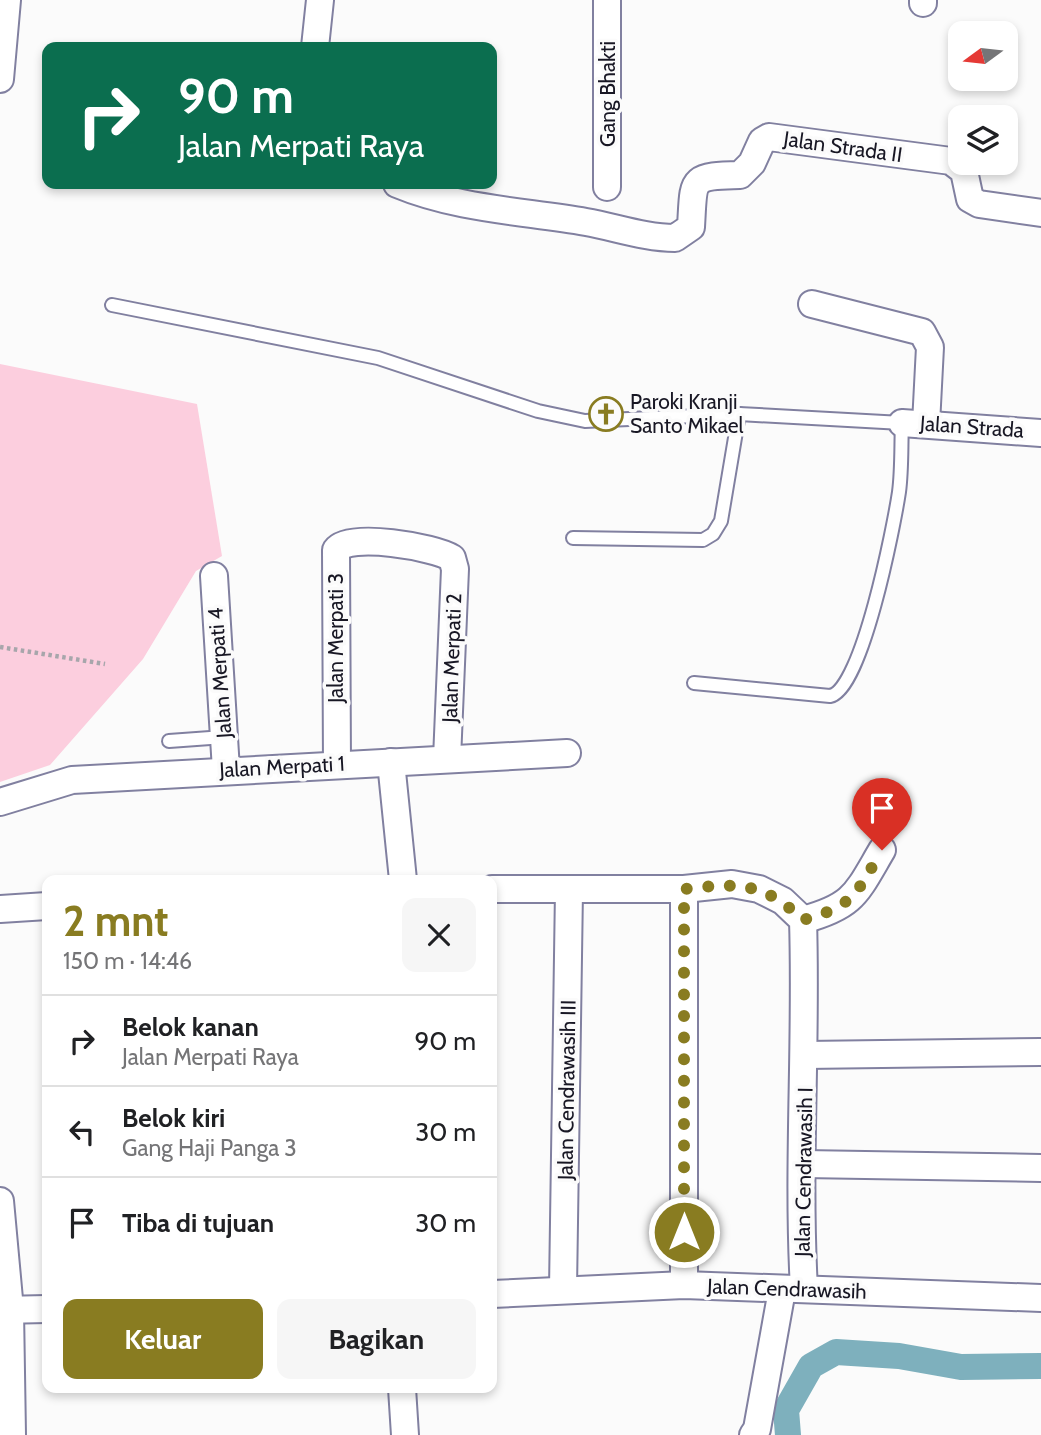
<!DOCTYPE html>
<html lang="id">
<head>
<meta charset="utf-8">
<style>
  :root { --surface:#fff; --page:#f6f6f6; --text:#202124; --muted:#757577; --line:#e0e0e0; --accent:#897c21 }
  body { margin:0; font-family:Cabin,sans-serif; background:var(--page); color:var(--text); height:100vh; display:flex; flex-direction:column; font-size:26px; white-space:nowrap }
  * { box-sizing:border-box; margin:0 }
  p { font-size:23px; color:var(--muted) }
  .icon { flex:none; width:38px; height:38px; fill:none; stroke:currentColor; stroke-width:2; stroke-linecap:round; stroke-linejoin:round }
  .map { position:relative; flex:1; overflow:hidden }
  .side { position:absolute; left:42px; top:875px; width:455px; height:518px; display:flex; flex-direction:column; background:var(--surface); border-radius:14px; box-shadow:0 4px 10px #0003 }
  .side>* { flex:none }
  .top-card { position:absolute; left:42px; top:42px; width:455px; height:147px; border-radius:14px; box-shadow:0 4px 10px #0003; background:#0b6e4f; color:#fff; overflow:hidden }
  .needle { width:46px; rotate:255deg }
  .tools { position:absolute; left:948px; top:21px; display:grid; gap:14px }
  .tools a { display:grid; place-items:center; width:70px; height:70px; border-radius:14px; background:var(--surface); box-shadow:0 4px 10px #0003; font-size:35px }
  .pin { position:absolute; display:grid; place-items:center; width:60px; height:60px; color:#fff; margin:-72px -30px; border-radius:50% 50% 50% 0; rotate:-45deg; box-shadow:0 0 7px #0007 }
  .pin .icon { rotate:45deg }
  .me { position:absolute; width:77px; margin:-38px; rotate:0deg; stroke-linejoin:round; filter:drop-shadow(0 0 5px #0008) }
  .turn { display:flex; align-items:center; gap:24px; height:147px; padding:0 21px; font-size:32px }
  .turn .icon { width:91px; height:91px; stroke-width:2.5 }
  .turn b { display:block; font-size:49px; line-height:60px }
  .round { display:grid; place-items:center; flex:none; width:74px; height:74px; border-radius:14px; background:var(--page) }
  .summary { display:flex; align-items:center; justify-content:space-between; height:119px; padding:0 21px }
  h1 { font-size:42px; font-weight:700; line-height:52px; color:var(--accent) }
  .action { display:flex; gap:14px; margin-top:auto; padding:14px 21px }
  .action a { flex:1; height:80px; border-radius:14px; background:var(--accent); color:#fff; font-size:28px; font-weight:700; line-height:80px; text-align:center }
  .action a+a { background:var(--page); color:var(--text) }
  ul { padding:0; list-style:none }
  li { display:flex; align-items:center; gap:21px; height:91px; padding:0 21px; border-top:2px solid var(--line) }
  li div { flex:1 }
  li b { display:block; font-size:26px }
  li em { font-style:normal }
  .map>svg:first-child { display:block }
  .green { fill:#fccede }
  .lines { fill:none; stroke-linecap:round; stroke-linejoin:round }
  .canal { stroke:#7eb0bd; stroke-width:26 }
  .lane-casing { stroke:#8180a0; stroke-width:16 }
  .street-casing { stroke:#8180a0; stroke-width:30 }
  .path { stroke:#a7a6ab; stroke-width:4.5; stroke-dasharray:3.5 3.5; stroke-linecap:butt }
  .lane { stroke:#fff; stroke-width:12 }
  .street { stroke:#fff; stroke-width:26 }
  .route { stroke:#897c21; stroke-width:12; stroke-dasharray:0 21.6 }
  .labels { text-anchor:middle; stroke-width:7; stroke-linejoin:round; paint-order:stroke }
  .street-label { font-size:21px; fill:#181724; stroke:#fbfbfb }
  .poi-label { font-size:21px; fill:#181724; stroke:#fbfbfb; text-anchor:start }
</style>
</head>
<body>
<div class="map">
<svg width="1041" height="1435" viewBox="0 0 1041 1435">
  <rect width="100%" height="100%" fill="#fbfbfb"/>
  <!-- green -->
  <polygon class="green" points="0,364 197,404 222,556 196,571 143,659 50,765 0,782"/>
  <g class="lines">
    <!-- canal -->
    <polyline class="canal" points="788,1435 786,1410 811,1366 836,1352 899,1356 961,1367 1041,1366"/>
    <!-- lane casing -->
    <g class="lane-casing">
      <g id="lane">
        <path d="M112,305L378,358L538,411L585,421L739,414L902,423C901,445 902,470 899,492C894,525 862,691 830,696L694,683"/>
        <polyline points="573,538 703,540 713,534 721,521 739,414"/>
        <polyline points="169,741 224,737"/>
      </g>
    </g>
    <!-- street casing -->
    <g class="street-casing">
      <g id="street">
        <polyline points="923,3 923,0"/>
        <polyline points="315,47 320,0"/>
        <polyline points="0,79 7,0"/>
        <path d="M397,184C457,209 522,211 586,222C615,227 645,238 675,238L691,227C694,178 689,176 740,175L752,163L762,141L769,137L951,161L964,171L970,199L979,204L1041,213"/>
        <polyline points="607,187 607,0"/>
        <polyline points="812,304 922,332 930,347 926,424"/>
        <polyline points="902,423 1041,433"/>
        <polyline points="214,576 226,770"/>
        <polyline points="391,762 403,880"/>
        <path d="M337,765L336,550C348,532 435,547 452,558L455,569L447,759"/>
        <polyline points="0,802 72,780 567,753"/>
        <path d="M492,889H684L732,884L759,889L783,901L803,920C807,1043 797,1166 804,1289"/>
        <polyline points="0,909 47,906"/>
        <path d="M803,920C854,906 856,894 882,850"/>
        <polyline points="805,1055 1041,1052"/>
        <polyline points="804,1164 1041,1168"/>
        <polyline points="0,1201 10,1310 12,1435"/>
        <polyline points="684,1285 684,889"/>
        <polyline points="563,1289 569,890"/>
        <polyline points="492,1294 684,1285 1041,1298"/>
        <polyline points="0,1310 47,1309"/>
        <polyline points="402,1388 405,1435"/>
        <polyline points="753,1435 757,1429 782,1290"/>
      </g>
    </g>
    <!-- path -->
    <polyline class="path" points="0,647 105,664"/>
    <!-- lane -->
    <use href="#lane" class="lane"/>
    <!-- street -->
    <use href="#street" class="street"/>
  </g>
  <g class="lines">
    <!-- route -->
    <path class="route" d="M684,1232V889C738,883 762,881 803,920C854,906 856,894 882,850"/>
  </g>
  <!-- icons -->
  <defs>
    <g id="church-ring" transform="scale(1.75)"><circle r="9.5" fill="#fbfbfb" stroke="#897c21" stroke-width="1.5"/><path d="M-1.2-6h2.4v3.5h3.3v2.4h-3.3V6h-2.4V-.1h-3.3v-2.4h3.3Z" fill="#897c21"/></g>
  </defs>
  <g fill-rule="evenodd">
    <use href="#church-ring" x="606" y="414"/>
  </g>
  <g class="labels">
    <!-- street labels -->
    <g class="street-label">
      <text transform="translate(608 94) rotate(-90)" y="7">Gang Bhakti</text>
      <text transform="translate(843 147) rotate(8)" y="7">Jalan Strada II</text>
      <text transform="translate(972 427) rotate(4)" y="7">Jalan Strada</text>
      <text transform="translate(336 638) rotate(-90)" y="7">Jalan Merpati 3</text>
      <text transform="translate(452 658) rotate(-88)" y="7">Jalan Merpati 2</text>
      <text transform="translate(220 673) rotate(-94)" y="7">Jalan Merpati 4</text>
      <text transform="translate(282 767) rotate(-3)" y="7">Jalan Merpati 1</text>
      <text transform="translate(567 1090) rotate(-89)" y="7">Jalan Cendrawasih III</text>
      <text transform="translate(804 1172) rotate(-89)" y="7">Jalan Cendrawasih I</text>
      <text transform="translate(787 1289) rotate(2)" y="7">Jalan Cendrawasih</text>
    </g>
    <!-- poi labels -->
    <g class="poi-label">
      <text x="630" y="409">Paroki Kranji<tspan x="630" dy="24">Santo Mikael</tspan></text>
    </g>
  </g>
</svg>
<div class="tools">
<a><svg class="needle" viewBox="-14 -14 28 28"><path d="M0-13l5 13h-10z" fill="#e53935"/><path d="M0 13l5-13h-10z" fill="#757577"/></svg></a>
<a><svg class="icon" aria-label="layers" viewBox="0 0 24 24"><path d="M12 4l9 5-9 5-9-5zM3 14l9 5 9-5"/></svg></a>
</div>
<div class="pin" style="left:882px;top:850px;background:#d93025"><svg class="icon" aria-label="arrive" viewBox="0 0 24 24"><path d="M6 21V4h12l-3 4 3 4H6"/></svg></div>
<svg class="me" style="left:684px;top:1232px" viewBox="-20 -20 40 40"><circle r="17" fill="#897c21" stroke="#fff" stroke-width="3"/><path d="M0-11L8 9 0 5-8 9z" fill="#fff"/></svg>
<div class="top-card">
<div class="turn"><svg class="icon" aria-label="right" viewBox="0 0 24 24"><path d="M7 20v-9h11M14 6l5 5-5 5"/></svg><div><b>90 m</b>Jalan Merpati Raya</div></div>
</div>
<section class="side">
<div class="summary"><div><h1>2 mnt</h1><p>150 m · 14:46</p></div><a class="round"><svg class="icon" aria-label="close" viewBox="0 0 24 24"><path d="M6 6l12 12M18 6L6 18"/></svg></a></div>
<ul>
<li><svg class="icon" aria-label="right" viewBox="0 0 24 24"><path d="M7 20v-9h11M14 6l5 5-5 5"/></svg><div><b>Belok kanan</b><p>Jalan Merpati Raya</p></div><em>90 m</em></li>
<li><svg class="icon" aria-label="left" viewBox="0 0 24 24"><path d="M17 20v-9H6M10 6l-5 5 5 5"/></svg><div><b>Belok kiri</b><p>Gang Haji Panga 3</p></div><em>30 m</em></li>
<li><svg class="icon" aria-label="arrive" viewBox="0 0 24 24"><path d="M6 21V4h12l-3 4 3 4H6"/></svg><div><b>Tiba di tujuan</b></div><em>30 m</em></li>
</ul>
<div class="action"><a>Keluar</a><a>Bagikan</a></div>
</section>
</div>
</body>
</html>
